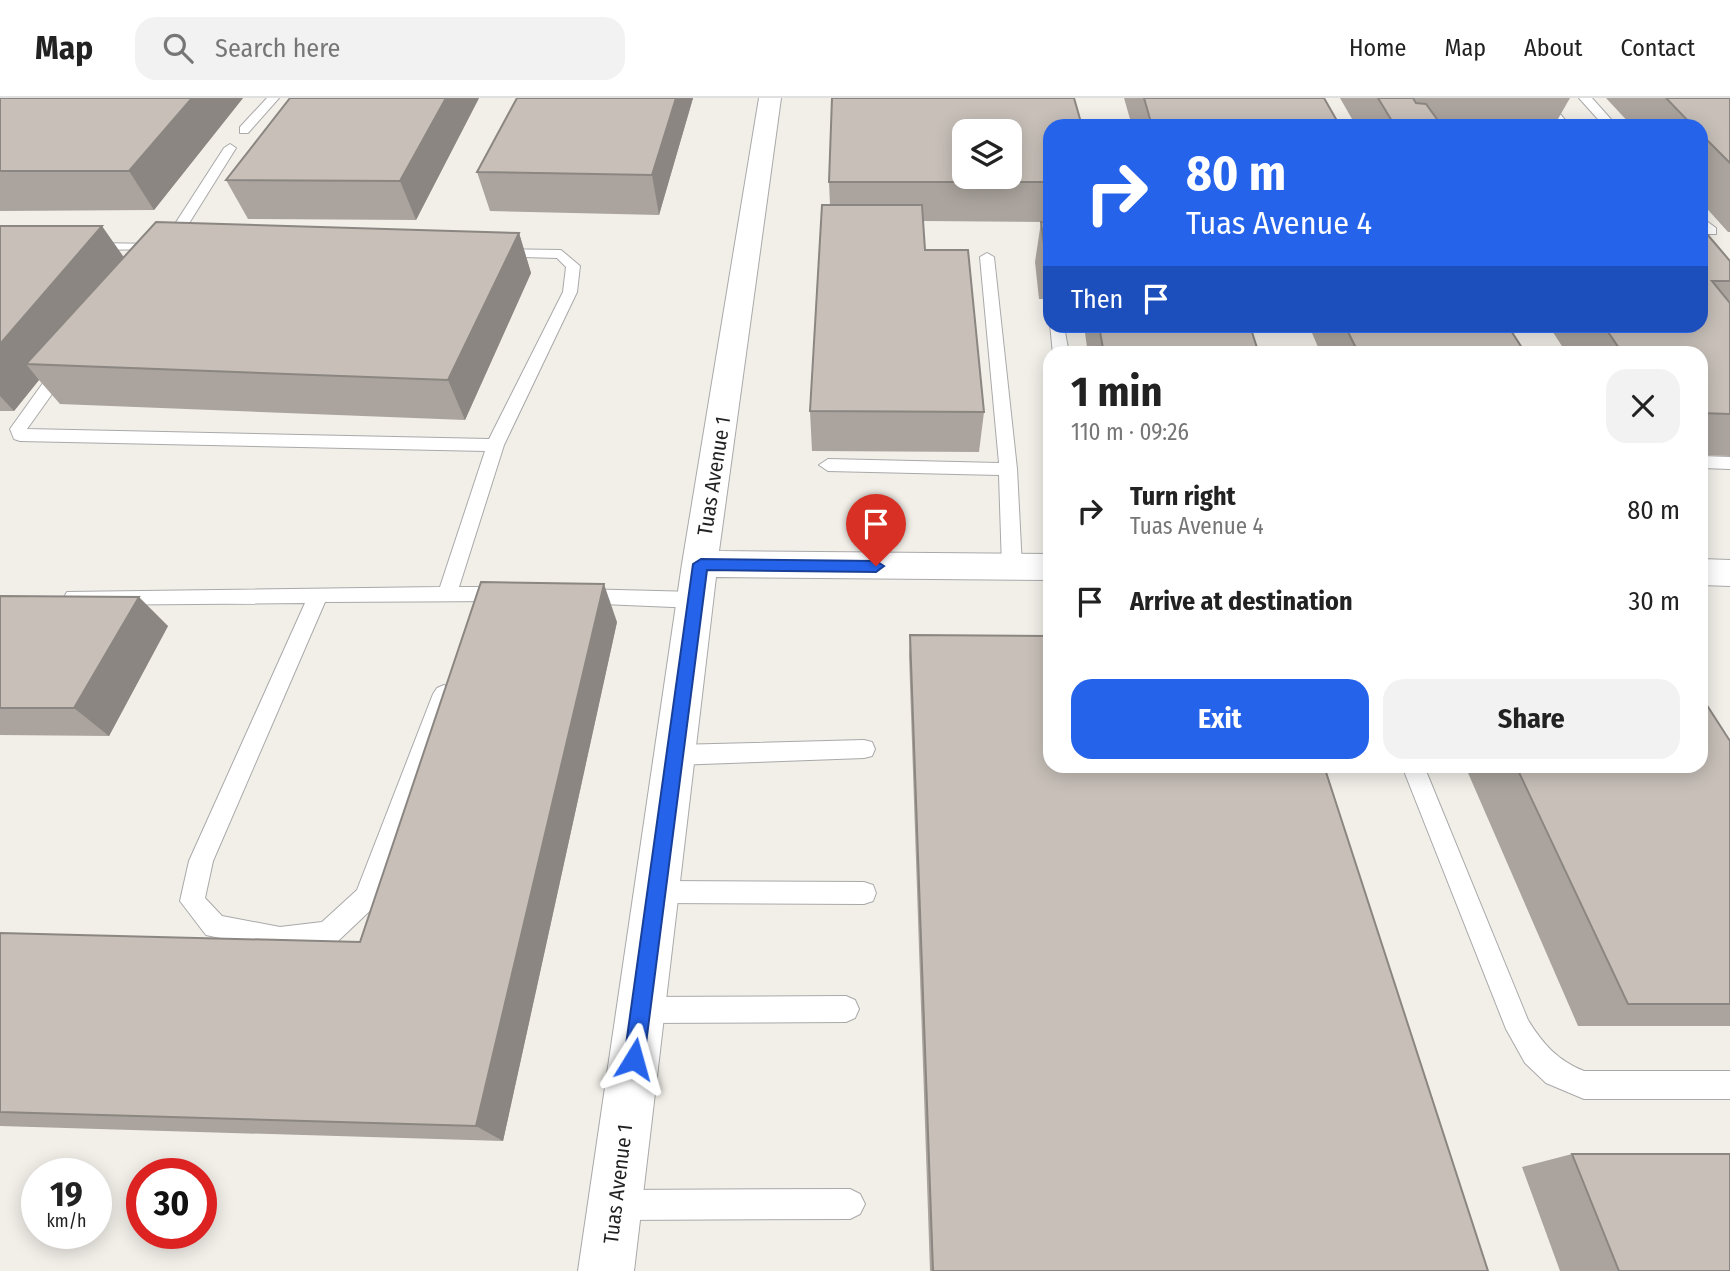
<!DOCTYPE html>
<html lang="en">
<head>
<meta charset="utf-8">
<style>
  :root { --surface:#fff; --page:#f2f2f2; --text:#222; --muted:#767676; --line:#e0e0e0; --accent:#2563eb }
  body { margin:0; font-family:"Fira Sans Condensed",sans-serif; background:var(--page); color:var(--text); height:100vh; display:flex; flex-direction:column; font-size:26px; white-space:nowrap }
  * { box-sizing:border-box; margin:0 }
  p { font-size:23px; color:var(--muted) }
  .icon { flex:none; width:38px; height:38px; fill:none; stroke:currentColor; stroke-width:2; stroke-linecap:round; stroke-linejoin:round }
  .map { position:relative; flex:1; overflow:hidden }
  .drawer { position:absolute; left:1043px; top:248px; width:665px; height:427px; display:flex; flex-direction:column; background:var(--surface); border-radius:21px; box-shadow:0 4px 18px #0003 }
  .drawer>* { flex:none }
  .guide { position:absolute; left:1043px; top:21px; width:665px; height:214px; border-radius:21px; box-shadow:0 4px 18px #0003; background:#2563eb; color:#fff; overflow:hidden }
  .tools { position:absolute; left:952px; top:21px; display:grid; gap:14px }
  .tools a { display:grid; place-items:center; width:70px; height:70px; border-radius:14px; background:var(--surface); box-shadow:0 4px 18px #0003; font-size:35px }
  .speed { position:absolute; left:21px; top:1060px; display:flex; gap:14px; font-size:35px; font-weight:700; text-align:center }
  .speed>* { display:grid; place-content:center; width:91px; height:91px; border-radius:50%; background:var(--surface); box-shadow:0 4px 18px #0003; line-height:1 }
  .speed small { font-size:18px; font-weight:400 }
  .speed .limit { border:10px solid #d22; background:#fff; color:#111 }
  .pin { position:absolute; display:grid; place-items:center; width:60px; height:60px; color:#fff; margin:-72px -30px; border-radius:50% 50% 50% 0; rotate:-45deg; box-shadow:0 0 7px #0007 }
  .pin .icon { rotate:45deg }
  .me { position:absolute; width:77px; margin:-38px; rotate:8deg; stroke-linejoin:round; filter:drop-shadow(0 0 5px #0008) }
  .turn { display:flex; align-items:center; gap:24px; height:147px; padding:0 28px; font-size:32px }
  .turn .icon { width:91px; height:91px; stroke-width:2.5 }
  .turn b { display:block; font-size:49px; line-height:60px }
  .then { display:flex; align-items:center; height:66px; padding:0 28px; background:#0003; gap:14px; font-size:26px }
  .round { display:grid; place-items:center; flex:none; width:74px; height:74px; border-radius:21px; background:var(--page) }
  .overview { display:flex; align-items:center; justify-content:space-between; height:119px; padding:0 28px }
  h1 { font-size:42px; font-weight:700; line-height:52px }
  .cta { display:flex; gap:14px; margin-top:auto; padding:14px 28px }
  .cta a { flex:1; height:80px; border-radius:21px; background:var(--accent); color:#fff; font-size:28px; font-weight:700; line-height:80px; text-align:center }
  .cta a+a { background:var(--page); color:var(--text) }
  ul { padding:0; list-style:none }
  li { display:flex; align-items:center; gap:21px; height:91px; padding:0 28px }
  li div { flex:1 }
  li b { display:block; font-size:26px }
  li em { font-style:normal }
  header { display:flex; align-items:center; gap:42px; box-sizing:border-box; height:98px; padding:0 35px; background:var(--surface); border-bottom:2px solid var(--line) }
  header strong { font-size:33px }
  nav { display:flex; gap:38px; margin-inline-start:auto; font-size:24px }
  .search { width:490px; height:63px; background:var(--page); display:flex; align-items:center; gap:18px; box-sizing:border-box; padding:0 24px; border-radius:21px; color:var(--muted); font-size:26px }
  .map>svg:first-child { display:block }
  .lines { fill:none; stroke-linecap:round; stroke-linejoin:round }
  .service-casing { stroke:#a9a9a9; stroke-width:2 }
  .minor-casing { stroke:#a9a9a9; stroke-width:2 }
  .service { fill:#fff; fill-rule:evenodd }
  .minor { fill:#fff; fill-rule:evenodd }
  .wall { fill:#aba49e }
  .shaded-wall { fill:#8b8681 }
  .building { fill:#c7bfb8; stroke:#8b8681; stroke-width:2; fill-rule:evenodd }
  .route { fill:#2563eb; stroke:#184099; stroke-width:2 }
  .labels { text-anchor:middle; stroke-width:6; stroke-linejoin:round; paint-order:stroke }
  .street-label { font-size:21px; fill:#222; stroke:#fff }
</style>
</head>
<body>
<header>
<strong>Map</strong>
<div class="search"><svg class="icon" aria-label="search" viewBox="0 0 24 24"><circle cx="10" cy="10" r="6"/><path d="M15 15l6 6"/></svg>Search here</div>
<nav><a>Home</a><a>Map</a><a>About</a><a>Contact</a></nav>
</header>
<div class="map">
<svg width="1730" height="1173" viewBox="0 0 1730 1173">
  <rect width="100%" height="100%" fill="#f2efe9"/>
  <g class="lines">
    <!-- service casing -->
    <g class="service-casing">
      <g id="service">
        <polygon points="267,0 279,0 248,35 240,35 240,29"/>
        <polygon points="1535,0 1547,0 1570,28 1558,28"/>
        <polygon points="1579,0 1592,0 1617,28 1604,28"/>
        <polygon points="230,46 236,50 173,151 85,152 85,146 90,145 162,146 224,50"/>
        <polygon points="1701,119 1716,130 1716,136 1706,136 1701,131"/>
        <polygon points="499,151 561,152 580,168 577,194 504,347 459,489 505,489 512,491 515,496 512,501 505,503 325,504 213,763 205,800 222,818 280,829 322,824 357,792 433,596 437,590 444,587 451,590 455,596 375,808 337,844 328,847 280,853 206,837 180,803 189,763 305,505 74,507 67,504 64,499 67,494 440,489 485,353 20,343 14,341 10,331 58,264 64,263 72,268 27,331 489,341 563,194 566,169 557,160 494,158 494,152"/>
        <polygon points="987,155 994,159 1017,371 1022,469 1012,476 1002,469 999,377 828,373 819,367 828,361 999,365 980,159"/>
        <polygon points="1050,226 1064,228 1069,256 1053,256"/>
        <polygon points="1701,358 1730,359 1730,371 1701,370"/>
        <polygon points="579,491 696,494 703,497 706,502 703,507 696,510 579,505 572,503 569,498 572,493"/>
        <polygon points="864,642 872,644 875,651 872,658 864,660 675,667 667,664 664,657 667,650 675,647"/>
        <path d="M1402,668H1424L1528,922C1543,946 1557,962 1584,973H1730V1001H1584L1546,985L1525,965L1506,931Z"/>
        <polygon points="657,783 864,784 873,787 876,795 873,803 864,806 657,805 648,802 645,794 648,786"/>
        <polygon points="846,898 855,902 859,911 855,920 846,924 641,925 632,921 628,912 632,903 641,899"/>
        <polygon points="850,1091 860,1096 865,1106 860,1116 850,1121 615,1122 605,1117 600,1107 605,1097 615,1092"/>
      </g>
    </g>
    <!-- minor casing -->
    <g class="minor-casing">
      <g id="minor">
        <polygon points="759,0 781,0 719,453 1050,456 1050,482 716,479 634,1173 578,1173 682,466"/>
        <polygon points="1701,461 1730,462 1730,488 1701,487"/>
      </g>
    </g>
    <!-- service -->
    <use href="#service" class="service"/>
    <!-- minor -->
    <use href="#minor" class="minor"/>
  </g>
  <!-- wall -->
  <g class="wall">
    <polygon points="0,0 243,0 154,112 0,113"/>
    <polygon points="479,0 416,122 248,121 226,82"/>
    <polygon points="517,0 693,0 659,117 490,113 477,74"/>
    <polygon points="1124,0 1324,0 1340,28 1132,28"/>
    <polygon points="1340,0 1570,0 1554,28 1356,28"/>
    <polygon points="1606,0 1730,0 1730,134 1728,134 1701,104 1701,28 1632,28"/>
    <polygon points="1050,28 1050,124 923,123 925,152 984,314 979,354 812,353 810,313 830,107 829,84"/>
    <polygon points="1041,124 1050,125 1050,201 1039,201 1035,164"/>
    <polygon points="0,128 123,159 519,135 531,175 465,322 60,306 39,282 14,313 0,313"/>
    <polygon points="1701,129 1730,163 1730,358 1701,357 1701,256 1567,256 1549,228 1701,228"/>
    <polygon points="1084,228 1250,228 1259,256 1088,256"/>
    <polygon points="1309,228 1508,228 1526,256 1321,256"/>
    <polygon points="0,498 168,528 109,638 0,637"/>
    <polygon points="617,524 503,1043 0,1028 0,835 360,844"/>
    <polygon points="910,537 1488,1173 930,1173 909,557"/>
    <polygon points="1730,643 1730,928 1578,928 1465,668 1701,668"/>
    <polygon points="1572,1056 1730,1173 1560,1173 1522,1069"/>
  </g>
  <!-- shaded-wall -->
  <g class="shaded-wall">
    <polygon points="192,0 243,0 154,112 129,73"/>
    <polygon points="446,0 479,0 416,122 400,83"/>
    <polygon points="676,0 693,0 659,117 652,77"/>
    <polygon points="102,128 130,168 26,266 39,282 14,313 0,298 0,246"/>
    <polygon points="519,135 531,175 465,322 448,282"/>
    <polygon points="604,486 617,524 503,1043 476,1028"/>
    <polygon points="139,499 168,528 109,638 74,610"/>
  </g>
  <!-- building -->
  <g class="building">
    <polygon points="0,0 192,0 129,73 0,73"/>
    <polygon points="290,0 446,0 400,83 226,82"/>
    <polygon points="517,0 676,0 652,77 477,74"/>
    <path d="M832,0H1074L1082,28H1050V84H829ZM964,33H1010V79H964Z"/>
    <polygon points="1144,0 1324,0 1340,28 1152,28"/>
    <polygon points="1378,0 1413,0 1416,5 1426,6 1442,28 1395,28"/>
    <polygon points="1666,0 1730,0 1730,65 1701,36 1701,28 1693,28"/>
    <polygon points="822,107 922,107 925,152 968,152 984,314 810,313"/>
    <polygon points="156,124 519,135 448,282 26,266"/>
    <polygon points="1041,124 1050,125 1050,161 1046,161"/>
    <polygon points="0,128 102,128 0,246"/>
    <polygon points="1701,129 1730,163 1730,183 1712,183 1730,205 1730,316 1701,315 1701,256 1623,256 1604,228 1701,228"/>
    <polygon points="1099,228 1250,228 1259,256 1104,256"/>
    <polygon points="1345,228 1508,228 1526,256 1359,256"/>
    <polygon points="481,484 604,486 476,1028 0,1014 0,835 360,844"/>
    <polygon points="0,498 139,499 74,610 0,610"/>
    <polygon points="910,537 1050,538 1050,668 1324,668 1488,1173 933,1173"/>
    <polygon points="1701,598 1730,643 1730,906 1628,906 1516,668 1701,668"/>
    <polygon points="1572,1056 1730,1056 1730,1173 1619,1173"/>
  </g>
  <!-- route -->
  <polygon class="route" points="701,461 876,463 884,468 876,474 707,472 644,961 641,968 634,971 627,968 624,961 693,466"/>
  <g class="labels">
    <!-- street labels -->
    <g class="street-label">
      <text transform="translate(714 378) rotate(-81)" y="7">Tuas Avenue 1</text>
      <text transform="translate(618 1086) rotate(-83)" y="7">Tuas Avenue 1</text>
    </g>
  </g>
</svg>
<div class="tools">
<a><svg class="icon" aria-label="layers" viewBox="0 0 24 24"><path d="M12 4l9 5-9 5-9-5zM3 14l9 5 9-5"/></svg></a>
</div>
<div class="speed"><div>19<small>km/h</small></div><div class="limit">30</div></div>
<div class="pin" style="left:876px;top:468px;background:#d93025"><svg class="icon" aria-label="arrive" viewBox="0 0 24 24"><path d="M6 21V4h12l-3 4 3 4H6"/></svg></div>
<svg class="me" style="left:634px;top:961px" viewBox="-20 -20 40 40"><path d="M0-17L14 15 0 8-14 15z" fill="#2563eb" stroke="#fff" stroke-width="4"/></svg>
<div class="guide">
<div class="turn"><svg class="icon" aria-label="right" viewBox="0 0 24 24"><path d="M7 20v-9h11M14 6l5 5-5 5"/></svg><div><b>80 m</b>Tuas Avenue 4</div></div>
<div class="then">Then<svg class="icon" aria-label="arrive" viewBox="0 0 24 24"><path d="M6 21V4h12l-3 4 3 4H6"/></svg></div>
</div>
<section class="drawer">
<div class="overview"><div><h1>1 min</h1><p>110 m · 09:26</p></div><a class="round"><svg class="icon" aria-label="close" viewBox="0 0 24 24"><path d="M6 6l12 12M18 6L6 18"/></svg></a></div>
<ul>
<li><svg class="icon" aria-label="right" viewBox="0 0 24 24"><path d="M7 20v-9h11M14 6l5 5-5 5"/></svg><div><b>Turn right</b><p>Tuas Avenue 4</p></div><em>80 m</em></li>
<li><svg class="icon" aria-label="arrive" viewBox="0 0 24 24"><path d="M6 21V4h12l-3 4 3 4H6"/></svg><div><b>Arrive at destination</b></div><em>30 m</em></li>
</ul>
<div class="cta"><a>Exit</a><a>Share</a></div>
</section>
</div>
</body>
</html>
